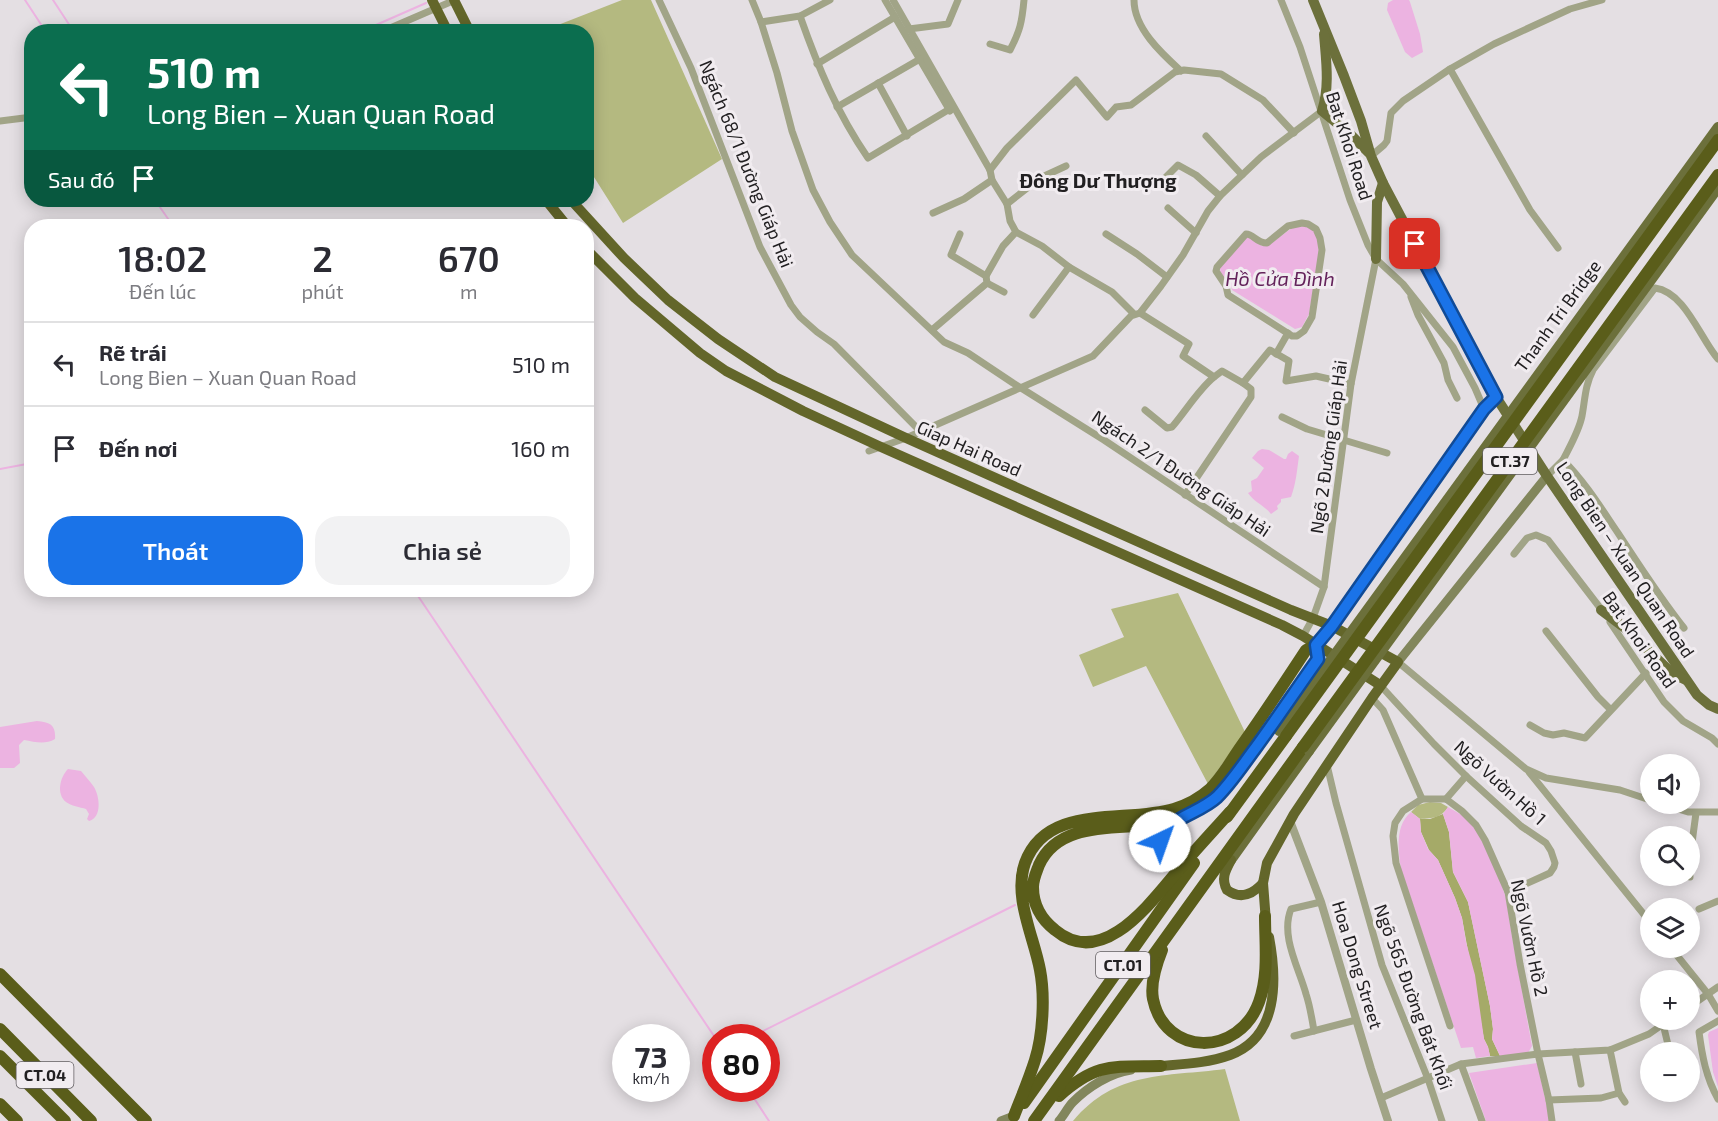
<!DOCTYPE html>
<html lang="vi">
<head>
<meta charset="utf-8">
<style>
  :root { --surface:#fff; --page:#f2f2f3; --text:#2b2b33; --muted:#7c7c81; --line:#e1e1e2; --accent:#1a73e8 }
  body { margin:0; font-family:"Exo 2",sans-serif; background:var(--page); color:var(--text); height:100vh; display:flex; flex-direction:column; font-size:22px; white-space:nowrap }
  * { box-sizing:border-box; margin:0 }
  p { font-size:20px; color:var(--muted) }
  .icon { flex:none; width:33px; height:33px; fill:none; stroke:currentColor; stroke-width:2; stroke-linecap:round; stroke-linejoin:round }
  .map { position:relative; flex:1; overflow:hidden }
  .details { position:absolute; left:24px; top:219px; width:570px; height:378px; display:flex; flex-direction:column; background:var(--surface); border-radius:24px; box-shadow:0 3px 15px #0003 }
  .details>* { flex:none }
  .top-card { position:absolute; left:24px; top:24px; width:570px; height:183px; border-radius:24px; box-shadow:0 3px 15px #0003; background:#0b6e4f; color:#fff; overflow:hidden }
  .controls { position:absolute; left:1640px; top:754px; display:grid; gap:12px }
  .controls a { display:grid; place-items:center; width:60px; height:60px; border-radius:50%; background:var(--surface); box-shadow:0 3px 15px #0003; font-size:30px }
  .speed { position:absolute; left:612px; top:1024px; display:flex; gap:12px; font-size:30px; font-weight:700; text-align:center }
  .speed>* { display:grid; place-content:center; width:78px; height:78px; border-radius:50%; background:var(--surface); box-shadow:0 3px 15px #0003; line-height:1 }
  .speed small { font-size:15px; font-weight:400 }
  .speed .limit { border:9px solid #d22; background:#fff; color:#111 }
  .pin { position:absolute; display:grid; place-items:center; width:51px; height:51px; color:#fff; margin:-26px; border-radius:12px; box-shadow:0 3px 9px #0006 }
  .me { position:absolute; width:66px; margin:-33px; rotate:42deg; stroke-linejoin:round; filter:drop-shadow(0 0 4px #0008) }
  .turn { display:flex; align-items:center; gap:21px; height:126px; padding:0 24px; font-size:27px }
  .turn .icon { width:78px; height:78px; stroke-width:2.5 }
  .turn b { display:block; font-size:42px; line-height:51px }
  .then { display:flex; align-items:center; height:57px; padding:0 24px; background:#0003; gap:12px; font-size:22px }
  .eta { display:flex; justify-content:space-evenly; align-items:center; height:102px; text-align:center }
  .eta b { font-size:36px; font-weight:600; line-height:42px }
  .action { display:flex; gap:12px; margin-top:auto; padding:12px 24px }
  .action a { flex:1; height:69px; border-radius:24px; background:var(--accent); color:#fff; font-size:24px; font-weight:600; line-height:69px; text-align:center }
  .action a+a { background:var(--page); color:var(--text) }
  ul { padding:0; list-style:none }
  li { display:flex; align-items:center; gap:18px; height:84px; padding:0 24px; border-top:2px solid var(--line) }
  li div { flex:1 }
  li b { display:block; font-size:22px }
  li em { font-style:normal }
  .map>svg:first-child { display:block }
  .green { fill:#b4b980 }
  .forest { fill:#a5aa68 }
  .water { fill:#ecb3e1 }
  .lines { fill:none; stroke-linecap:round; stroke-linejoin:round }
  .stream { stroke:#ecb3e1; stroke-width:2 }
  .minor { stroke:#a1a487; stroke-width:7 }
  .tertiary { stroke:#a1a487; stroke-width:8 }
  .secondary { stroke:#82865c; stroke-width:9 }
  .primary { stroke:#6c703b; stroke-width:10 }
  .trunk { stroke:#63662a; stroke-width:10 }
  .motorway { stroke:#5a5d1a; stroke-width:12 }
  .primary-bridge { stroke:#6c703b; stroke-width:10 }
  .motorway-bridge { stroke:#5a5d1a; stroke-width:12 }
  .route-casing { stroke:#114b97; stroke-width:15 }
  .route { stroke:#1a73e8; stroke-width:10 }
  .labels { text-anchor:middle; stroke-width:6; stroke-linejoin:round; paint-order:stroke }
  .shield { fill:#f1ecf0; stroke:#605d60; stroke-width:1.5 }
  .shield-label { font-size:16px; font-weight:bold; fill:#222022 }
  .street-label { font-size:18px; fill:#222022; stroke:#f1ecf0 }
  .neighbourhood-label { font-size:20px; font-weight:bold; fill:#222022; stroke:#f1ecf0 }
  .water-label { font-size:20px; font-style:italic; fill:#64235b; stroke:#f1ecf0 }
</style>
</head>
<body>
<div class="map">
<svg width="1718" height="1121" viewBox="0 0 1718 1121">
  <rect width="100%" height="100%" fill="#e4dfe3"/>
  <!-- green -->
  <g class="green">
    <polygon points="622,0 651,0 722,159 623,223 587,166 586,32 540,32"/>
    <polygon points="1178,593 1245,732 1208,784 1146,666 1093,687 1079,655 1124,637 1111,609"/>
    <path d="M1430,802L1441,803L1448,807C1441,818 1433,818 1420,819L1411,812L1418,805Z"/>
    <path d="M1225,1069L1240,1121H1073C1116,1070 1165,1077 1225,1069Z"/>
  </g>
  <!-- forest -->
  <polygon class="forest" points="1443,814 1449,832 1453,872 1468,902 1490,1006 1493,1029 1492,1039 1500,1056 1490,1056 1488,1047 1484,1039 1462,918 1455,898 1438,860 1429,850 1421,832 1420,819 1430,819"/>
  <!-- water -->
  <g class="water">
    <polygon points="1393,0 1409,0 1410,2 1420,34 1423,52 1412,58 1405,52 1387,10 1388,3"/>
    <path d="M1300,225L1312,228L1318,238L1319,252L1309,314L1302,327L1295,329L1232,290C1231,280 1220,278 1220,268L1247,237H1249L1262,246C1276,245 1283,230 1300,225Z"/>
    <path d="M1262,449L1269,450L1284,459H1286L1288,454L1292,451L1299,456C1297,470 1296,484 1291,497L1281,499V502L1277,506L1278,509L1271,514C1265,506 1254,502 1248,493L1252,491L1251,481L1257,478L1264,468L1252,458L1258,451Z"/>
    <path d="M37,721C50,722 56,725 55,739C45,745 35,742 24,740L19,745L20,763L14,768H0V727Z"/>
    <path d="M68,769L81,771C85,776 90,781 94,787C100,797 102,818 89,821L87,819L89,814L86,809C80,807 71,806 66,802C56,794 60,777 68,769Z"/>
    <polygon points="1448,807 1465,817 1472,823 1488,852 1501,883 1506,898 1512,937 1532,1046 1528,1053 1500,1056 1492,1039 1493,1029 1490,1006 1468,902 1453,872 1449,832 1443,814"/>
    <path d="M1411,812L1420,819L1421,832L1428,849L1438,860L1455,898L1462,918L1466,942L1475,975L1484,1039L1488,1047L1490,1056L1476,1058L1473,1047L1461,1048L1401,869C1398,850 1395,825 1411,812Z"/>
    <polygon points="1718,1028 1718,1087 1713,1072 1708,1035 1709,1032"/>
    <polygon points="1537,1063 1547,1107 1549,1121 1486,1121 1469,1073"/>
  </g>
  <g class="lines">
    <!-- stream -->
    <g class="stream">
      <polyline points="25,0 46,32"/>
      <polyline points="53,0 74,32"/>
      <polyline points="360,32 426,3"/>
      <polyline points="155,200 173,226"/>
      <polyline points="0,469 32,463"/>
      <polyline points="414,590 716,1039"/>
      <polyline points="749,1038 1015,905"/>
      <polyline points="748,1089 769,1121"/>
    </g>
    <!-- minor -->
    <g class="minor">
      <polyline points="659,0 691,68 760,247 791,305 800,317 817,332 834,344 921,432"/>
      <polyline points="752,0 761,22 777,73 792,131 813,190 830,222 852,255 944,342 968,353 1013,383 1104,440 1324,587"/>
      <polyline points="885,0 950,111"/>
      <polyline points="893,0 990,170 992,180 1007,204 1010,221 1016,232 1042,246 1069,267 1112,292 1134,314"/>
      <path d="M1134,0C1134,28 1161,53 1181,71"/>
      <polyline points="1281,0 1300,47 1350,200 1368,245 1376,259 1403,284 1453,347 1475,388 1484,409"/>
      <path d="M800,16C818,67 837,113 868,158L948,110"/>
      <polyline points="761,22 800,16 830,0"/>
      <polyline points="909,29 948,24 958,0"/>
      <polyline points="381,32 455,0"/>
      <path d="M990,44L1010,50C1020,31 1022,22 1024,0"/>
      <polyline points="817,64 895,17"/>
      <polyline points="1450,69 1530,210 1558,248"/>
      <polyline points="878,83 907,136"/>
      <polyline points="837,107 920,59"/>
      <polyline points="0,121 32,117"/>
      <polyline points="1206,136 1242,175"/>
      <polyline points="1371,156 1384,145 1387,141 1391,113 1403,101 1450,69 1494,44 1570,9 1602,0"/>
      <polyline points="990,170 1007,148 1076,80 1107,117 1116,107 1131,105 1175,72 1184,70 1221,74 1263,100 1294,133"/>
      <polyline points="1162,181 1178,165 1196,175 1220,196"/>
      <polyline points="1007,204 1040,178 1066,166"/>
      <polyline points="1168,208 1196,233"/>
      <polyline points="933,213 964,199 992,180"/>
      <path d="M1302,223L1308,224L1316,229L1320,238L1322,250L1312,317L1304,331L1297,336H1292L1228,295L1226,286L1216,271L1217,267L1246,234C1254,234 1256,243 1267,243L1288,226Z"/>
      <polyline points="1106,234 1137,254 1167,277"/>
      <polyline points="986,276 1003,246 1016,232"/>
      <polyline points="987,283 1004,292"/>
      <polyline points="1411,297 1418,315 1444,363 1448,380 1457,398"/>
      <polyline points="1140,313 1189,344 1183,356 1214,377 1222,371 1243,383 1270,350 1289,361 1286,381 1316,376 1351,384"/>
      <polyline points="1033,315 1069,267"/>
      <polyline points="932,330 987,283 986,276 951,255 960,234"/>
      <polyline points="1276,354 1288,333"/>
      <path d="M1145,410L1167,428L1172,427C1185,412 1199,389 1214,377"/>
      <polyline points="1282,417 1307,429 1387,453"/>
      <polyline points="869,451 906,438 1093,356 1131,316 1140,313 1161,286 1183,255 1208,211 1220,196 1261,157 1322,111"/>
      <path d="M1563,460C1570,446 1579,431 1582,416C1585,400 1585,385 1593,370L1655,288C1685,292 1700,338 1718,359"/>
      <path d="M1547,476L1563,460C1585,482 1601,508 1618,533C1639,565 1660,598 1684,628"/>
      <polyline points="1185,495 1251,397 1251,389 1243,383"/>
      <polyline points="1514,554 1527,538 1536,535 1548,540 1604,613"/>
      <polyline points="1610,622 1664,702 1683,721 1712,738 1718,744"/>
      <polyline points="1546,631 1598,697 1610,709"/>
      <polyline points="1303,636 1313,618 1324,587 1351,384 1376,259"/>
      <polyline points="1398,662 1526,769 1546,778 1620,790 1650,800"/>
      <polyline points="1380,685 1434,744 1466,776 1521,826 1546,843 1551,851 1555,863 1554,867 1550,873 1508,892"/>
      <polyline points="1372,698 1383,710 1422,799"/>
      <polyline points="1530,725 1544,733 1553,735 1564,733 1585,738 1646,673"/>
      <polyline points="1327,765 1336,803 1382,965 1428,1079 1442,1121"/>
      <polyline points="1529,772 1650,922"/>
      <polyline points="1446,799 1466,776"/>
      <polyline points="1662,804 1688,812 1718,812"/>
      <polyline points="1690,877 1689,865 1696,813"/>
      <polyline points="1699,909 1718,901"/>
      <polyline points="1671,948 1708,994 1718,1011"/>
      <polyline points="1689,1007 1718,987"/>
      <path d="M1718,1021L1699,1032C1702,1055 1706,1078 1718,1099"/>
      <polyline points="1663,1024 1670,1053"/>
      <polyline points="1450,1026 1396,863 1393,836 1395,823 1403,811 1422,799 1446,799 1462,811 1476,825 1485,840 1508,892 1520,964 1538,1054 1549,1100 1552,1121"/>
      <path d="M1314,1031C1312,1019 1310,1006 1306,994C1299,968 1280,936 1291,909L1321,902"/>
      <polyline points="1294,1036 1356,1020"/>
      <polyline points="1610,1050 1619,1093 1625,1102"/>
      <polyline points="1575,1052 1581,1084"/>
      <polyline points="1461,1064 1482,1121"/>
      <polyline points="1381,1098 1461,1064 1538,1054 1610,1050 1649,1034 1669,1020"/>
      <polyline points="1549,1100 1601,1098 1619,1093"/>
    </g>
    <!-- tertiary -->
    <polyline class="tertiary" points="1290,821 1321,902 1371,1069 1388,1121"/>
    <!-- secondary -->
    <g class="secondary">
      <polyline points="1332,626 1484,409 1496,397"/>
      <polyline points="1398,662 1547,476"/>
      <polyline points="1001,1121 1014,1116"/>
      <path d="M1059,1121C1064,1115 1068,1107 1073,1102C1088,1087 1110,1073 1131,1070"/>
    </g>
    <!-- primary -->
    <g class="primary">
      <polyline points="1313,0 1344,76 1361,121 1371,156 1383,183 1496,397 1547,476 1697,695 1709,705 1718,709"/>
      <path d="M1324,34C1326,60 1330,86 1322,111L1350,134L1369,153"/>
      <polyline points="1376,259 1377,202 1383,183"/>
      <polyline points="1601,610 1625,628 1673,674 1686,680"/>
      <polyline points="1225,866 1231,860 1309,751"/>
    </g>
    <!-- trunk -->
    <g class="trunk">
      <polyline points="432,0 448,32"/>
      <polyline points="454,0 470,32"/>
      <polyline points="546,200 567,226"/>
      <polyline points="571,200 624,258 668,300 718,339 775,377 906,438 1291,610 1332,626 1398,662 1372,698 1294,814 1267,863 1263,883 1266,922"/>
      <polyline points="586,249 635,298 700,353 726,371 803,411 881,447 1282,625 1303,636 1380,685"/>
      <polyline points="1316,645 1332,626"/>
      <path d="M1176,821C1172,824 1167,827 1164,831C1149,850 1174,868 1192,851"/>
      <path d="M1231,860C1225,871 1221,879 1227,890C1241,900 1253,894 1263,883"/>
      <path d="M1161,1066C1184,1064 1208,1063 1230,1055C1279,1037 1277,979 1269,937"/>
    </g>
    <!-- motorway -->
    <g class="motorway">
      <polyline points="1227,817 1286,736"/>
      <path d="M1162,950C1156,965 1150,983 1153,999C1165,1057 1239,1057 1259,1002C1269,975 1265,944 1265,916"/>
      <polyline points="0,974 146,1121"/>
      <polyline points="0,1029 91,1121"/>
      <polyline points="0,1056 65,1121"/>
      <path d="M1059,1096C1097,1062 1113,1067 1161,1066"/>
      <polyline points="1024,1103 1194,863"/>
      <polyline points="0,1104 17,1121"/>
      <path d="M1014,1116C1021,1098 1029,1079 1035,1060C1043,1035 1045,996 1040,970C1034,937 1013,897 1025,863C1047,802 1126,824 1174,809C1187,805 1200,798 1210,789C1223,776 1232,759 1242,745C1264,714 1285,682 1306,650L1316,645L1318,659C1296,690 1274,722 1252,753C1240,769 1228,789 1211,802C1195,814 1177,821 1157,824C1118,830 1059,820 1039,865C1036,873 1033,879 1033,887C1033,905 1041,919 1055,930C1104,971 1153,899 1181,867C1197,848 1214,830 1230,812"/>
      <polyline points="1034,1121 1303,747"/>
    </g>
    <!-- primary-bridge -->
    <g class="primary-bridge">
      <polyline points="1279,731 1718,127"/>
      <polyline points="1309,751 1718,188"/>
    </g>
    <!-- motorway-bridge -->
    <g class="motorway-bridge">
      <polyline points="1286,736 1718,140"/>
      <polyline points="1303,747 1718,175"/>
    </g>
  </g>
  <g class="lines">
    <!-- route casing -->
    <g class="route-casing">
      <path id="route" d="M1160,841C1166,818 1199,814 1217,797C1231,783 1242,766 1254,750C1276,720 1296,690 1318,659L1316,645L1332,626L1484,409L1496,397L1415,244"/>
    </g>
    <!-- route -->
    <use href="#route" class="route"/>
  </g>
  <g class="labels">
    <!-- shield labels -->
    <g class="shield">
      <rect x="1483" y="448" width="54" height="26" rx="4.5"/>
      <rect x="1096" y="952" width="54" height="26" rx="4.5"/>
      <rect x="16.5" y="1062" width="57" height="26" rx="4.5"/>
    </g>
    <g class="shield-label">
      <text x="1510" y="467">CT.37</text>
      <text x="1123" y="971">CT.01</text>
      <text x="45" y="1081">CT.04</text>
    </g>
    <!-- street labels -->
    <g class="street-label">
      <text transform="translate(1349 146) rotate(72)" y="6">Bat Khoi Road</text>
      <text transform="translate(746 164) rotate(68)" y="6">Ngách 68/1 Đường Giáp Hải</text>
      <text transform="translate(1558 316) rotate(-54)" y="6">Thanh Tri Bridge</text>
      <text transform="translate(1329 447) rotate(-82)" y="6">Ngõ 2 Đường Giáp Hải</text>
      <text transform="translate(969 449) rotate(24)" y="6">Giap Hai Road</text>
      <text transform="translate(1181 474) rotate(34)" y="6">Ngách 2/1 Đường Giáp Hải</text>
      <text transform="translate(1625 560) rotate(56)" y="6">Long Bien – Xuan Quan Road</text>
      <text transform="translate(1639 640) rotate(55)" y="6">Bat Khoi Road</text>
      <text transform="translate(1500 783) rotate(42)" y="6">Ngõ Vườn Hồ 1</text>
      <text transform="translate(1529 938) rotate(78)" y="6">Ngõ Vườn Hồ 2</text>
      <text transform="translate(1357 965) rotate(73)" y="6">Hoa Dong Street</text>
      <text transform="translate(1413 997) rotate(70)" y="6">Ngõ 565 Đường Bát Khối</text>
    </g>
    <!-- neighbourhood labels -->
    <g class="neighbourhood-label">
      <text x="1098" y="188">Đông Dư Thượng</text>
    </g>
    <!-- water labels -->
    <g class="water-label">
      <text x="1280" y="286">Hồ Cửa Đình</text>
    </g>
  </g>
</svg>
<div class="controls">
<a><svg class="icon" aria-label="sound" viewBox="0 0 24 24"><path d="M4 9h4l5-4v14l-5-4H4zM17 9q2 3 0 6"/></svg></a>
<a><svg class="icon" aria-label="search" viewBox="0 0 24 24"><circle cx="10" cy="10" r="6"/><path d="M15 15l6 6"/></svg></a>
<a><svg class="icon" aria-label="layers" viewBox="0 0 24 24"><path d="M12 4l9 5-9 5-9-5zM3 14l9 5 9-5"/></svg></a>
<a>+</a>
<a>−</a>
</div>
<div class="speed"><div>73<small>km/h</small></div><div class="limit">80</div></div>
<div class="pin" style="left:1415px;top:244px;background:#d93025"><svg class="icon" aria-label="arrive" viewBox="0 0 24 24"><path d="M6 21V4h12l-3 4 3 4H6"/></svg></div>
<svg class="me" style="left:1160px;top:841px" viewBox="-20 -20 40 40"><circle r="19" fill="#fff"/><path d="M0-13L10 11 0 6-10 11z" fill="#1a73e8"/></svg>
<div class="top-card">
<div class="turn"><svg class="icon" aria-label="left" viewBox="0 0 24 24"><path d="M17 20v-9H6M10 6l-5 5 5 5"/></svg><div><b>510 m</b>Long Bien – Xuan Quan Road</div></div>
<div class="then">Sau đó<svg class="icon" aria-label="arrive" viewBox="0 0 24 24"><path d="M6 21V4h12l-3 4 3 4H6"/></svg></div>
</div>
<section class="details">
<div class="eta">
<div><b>18:02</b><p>Đến lúc</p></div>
<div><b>2</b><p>phút</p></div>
<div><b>670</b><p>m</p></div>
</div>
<ul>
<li><svg class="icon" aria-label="left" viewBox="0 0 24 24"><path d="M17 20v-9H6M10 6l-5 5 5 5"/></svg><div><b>Rẽ trái</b><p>Long Bien – Xuan Quan Road</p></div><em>510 m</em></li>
<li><svg class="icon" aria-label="arrive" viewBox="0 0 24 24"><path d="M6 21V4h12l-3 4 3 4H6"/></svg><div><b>Đến nơi</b></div><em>160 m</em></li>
</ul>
<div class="action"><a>Thoát</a><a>Chia sẻ</a></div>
</section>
</div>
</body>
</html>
